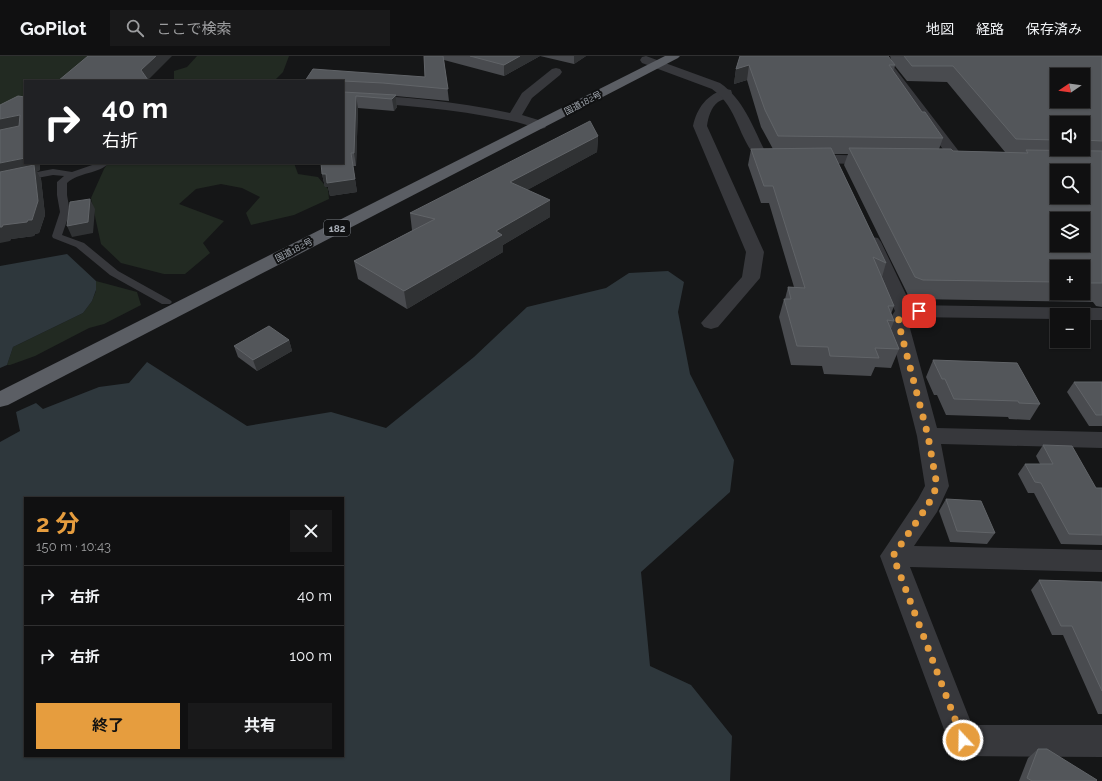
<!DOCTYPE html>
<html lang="ja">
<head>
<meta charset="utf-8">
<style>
  :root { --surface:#101011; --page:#19191a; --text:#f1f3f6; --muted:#9c9d9f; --line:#303031; --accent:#e69d3e }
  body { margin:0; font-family:Raleway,"Noto Sans JP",sans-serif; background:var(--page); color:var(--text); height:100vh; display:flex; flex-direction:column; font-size:15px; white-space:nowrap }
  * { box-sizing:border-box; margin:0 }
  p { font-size:13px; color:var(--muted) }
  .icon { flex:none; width:22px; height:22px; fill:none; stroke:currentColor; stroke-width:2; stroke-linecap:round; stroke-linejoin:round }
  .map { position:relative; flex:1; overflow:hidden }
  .details { position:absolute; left:24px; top:441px; width:320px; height:260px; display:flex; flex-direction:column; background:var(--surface); border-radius:0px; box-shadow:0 1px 3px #0004,0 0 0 1px var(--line) }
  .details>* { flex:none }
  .banner { position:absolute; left:24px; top:24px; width:320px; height:84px; border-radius:0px; box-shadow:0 1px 3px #0004,0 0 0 1px var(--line); background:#202124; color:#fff; overflow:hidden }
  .needle { width:26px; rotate:257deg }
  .fabs { position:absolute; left:1050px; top:12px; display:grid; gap:8px }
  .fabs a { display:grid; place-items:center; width:40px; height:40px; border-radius:0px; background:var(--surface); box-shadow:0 1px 3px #0004,0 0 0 1px var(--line); font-size:20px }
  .pin { position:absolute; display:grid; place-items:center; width:34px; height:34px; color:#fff; margin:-17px; border-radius:8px; box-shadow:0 2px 6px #0006 }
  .me { position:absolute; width:44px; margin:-22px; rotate:339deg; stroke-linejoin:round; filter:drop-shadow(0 0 3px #0008) }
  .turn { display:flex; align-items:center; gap:14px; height:84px; padding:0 12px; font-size:18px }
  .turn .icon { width:52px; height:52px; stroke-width:2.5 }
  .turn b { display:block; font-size:28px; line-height:34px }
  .round { display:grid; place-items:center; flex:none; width:42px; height:42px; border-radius:0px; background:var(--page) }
  .headline { display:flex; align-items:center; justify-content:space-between; height:68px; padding:0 12px }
  h1 { font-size:24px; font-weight:700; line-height:30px; color:var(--accent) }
  .button { display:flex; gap:8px; margin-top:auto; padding:8px 12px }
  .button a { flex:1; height:46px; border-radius:0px; background:var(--accent); color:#111; font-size:16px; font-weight:700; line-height:46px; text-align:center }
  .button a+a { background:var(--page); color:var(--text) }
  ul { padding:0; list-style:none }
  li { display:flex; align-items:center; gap:12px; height:60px; padding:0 12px; border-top:1px solid var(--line) }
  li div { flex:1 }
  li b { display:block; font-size:15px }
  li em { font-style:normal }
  header { display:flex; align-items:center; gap:24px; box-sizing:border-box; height:56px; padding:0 20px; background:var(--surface); border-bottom:1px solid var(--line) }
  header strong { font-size:19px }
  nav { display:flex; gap:22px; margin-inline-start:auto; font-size:14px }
  .search { width:280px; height:36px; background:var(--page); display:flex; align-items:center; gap:10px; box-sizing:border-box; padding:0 14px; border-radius:0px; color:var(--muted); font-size:15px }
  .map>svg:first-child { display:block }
  .green { fill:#222a22 }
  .water { fill:#2e373c; fill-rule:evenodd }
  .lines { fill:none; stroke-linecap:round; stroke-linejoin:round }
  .service { fill:#37383c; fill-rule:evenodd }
  .minor { fill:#37383c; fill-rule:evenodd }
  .tertiary { fill:#37383c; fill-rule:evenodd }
  .trunk { fill:#5b5e64; fill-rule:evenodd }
  .wall { fill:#494b4f; fill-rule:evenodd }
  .shaded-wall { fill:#303234 }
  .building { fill:#53565a; stroke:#616468; fill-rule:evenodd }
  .route { stroke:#e69d3e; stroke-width:7; stroke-dasharray:0 12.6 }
  .labels { text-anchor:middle; stroke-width:4; stroke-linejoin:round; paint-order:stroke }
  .far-street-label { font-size:9px; fill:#a8aeb6; stroke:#101112 }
  .shield { fill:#101112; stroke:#7a7f85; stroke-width:1 }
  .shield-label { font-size:10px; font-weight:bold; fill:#a8aeb6 }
</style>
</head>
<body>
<header>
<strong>GoPilot</strong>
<div class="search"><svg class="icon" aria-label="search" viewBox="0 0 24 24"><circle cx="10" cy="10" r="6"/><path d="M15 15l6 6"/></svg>ここで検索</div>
<nav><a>地図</a><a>経路</a><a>保存済み</a></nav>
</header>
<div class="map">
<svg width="1102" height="725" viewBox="0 0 1102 725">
  <rect width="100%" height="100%" fill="#151617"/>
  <!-- green -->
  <g class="green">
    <polygon points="0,0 95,0 66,25 25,25 25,39 0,53"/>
    <polygon points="197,0 289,0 283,16 274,25 174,24 174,15 187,11"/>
    <polygon points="108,107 294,107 298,118 318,121 328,133 329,143 294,159 251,169 246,157 260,141 242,132 221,128 196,133 179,148 224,165 203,187 210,197 185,218 164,218 121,207 101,188 91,142 104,113"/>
    <polygon points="96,225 137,236 141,249 104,268 89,272 35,300 10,309 7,309 13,291 83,257 92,245 96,235"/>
  </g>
  <!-- water -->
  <g class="water">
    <polygon points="67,198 96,225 96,234 92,245 83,257 13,291 7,309 0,312 0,210"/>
    <path d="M668,215L684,226L678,256L690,318L734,404L730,436L641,516L650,610L691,629L732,680L730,725H0V386L20,375L16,356L36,347L43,353L99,331L129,327L147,306L247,370L331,356L386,372L474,301L527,251L606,232L629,217ZM25,442H343V700H25Z"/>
  </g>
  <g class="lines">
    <!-- service -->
    <path class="service" d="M98,107H109C99,118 79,116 67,127V139L70,156L62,179L84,187L118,215L170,244L172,246L170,248H162L110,219L76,191L53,182L52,180L60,156L57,139V126L64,120L53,119L0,129V123L53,113L72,116Z"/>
    <!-- minor -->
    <g class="minor">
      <polygon points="877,0 889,0 891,7 964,102 966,105 964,108 959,109 954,108 881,10"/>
      <path d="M556,12L560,13L562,16L560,19L532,42L522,59L545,66L547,69L545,72L540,73C529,70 519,66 507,64C453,53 398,48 343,46V38C399,40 455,45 510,57L522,37L552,13Z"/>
      <path d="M726,33L731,34L732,37C729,42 723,43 718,46C711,51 708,62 707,70L764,196L760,222L718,271L711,273L704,271L701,267L742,221L746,196L693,70C697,52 707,38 726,33Z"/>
      <polygon points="872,181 878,182 881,186 911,249 1102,252 1102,264 1083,264 1083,259 1057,259 1057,263 910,261 908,265 937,372 1102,376 1102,392 941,388 949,430 937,456 914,490 1102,494 1102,516 910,511 972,669 1102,669 1102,701 963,700 952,695 880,500 918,443 925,430 917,380 888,265 895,255 863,186 866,182"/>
    </g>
    <!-- tertiary -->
    <path class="tertiary" d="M646,0L720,27C743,43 752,69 764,93L768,97L875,100L880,101L882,104L880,107L875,108L781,107L759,104C737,82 739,52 712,33L642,7L640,4L642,1Z"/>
    <!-- trunk -->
    <polygon class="trunk" points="665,0 680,0 678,2 8,349 0,351 0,335"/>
  </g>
  <!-- wall -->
  <g class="wall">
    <polygon points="424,0 586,0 574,8 540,0 504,20 444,4 449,45 396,40 397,51 394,55 358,52 356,110 353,110 357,136 330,140 328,131 325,131 322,118 343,107 343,25 425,21"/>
    <path d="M740,0L892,6L890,0H1102V251L1096,250L1093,246L915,243L908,239L844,109L848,98H834L886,207L882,221L894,250L891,258L894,265L891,273L899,293L891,312L875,311L871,320L824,318L822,310L791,309L779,261L784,243H785L788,231H794L769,147H761L748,109L751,93H773L761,71L747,24L734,28L736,13ZM895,10L907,25L947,26L1005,96L953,95L939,93L943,82L922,56L893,15ZM1057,67H1083V93H1057ZM1057,211H1083V237H1057Z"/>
    <polygon points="598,80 597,96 527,134 550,161 503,189 503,196 407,253 358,223 354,205 413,174 412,174 410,157"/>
    <polygon points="25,107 62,107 62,108 40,109 40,114 37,115 41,123 45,159 39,177 35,178 34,180 11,183 10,185"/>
    <polygon points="289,284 292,295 257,315 238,301 234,290"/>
    <polygon points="933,304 1040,348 1030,364 1009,363 1008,361 946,359 937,339 934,339 926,321"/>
    <polygon points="1074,326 1102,326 1102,370 1089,370 1067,336"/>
    <polygon points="1043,389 1096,432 1102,432 1102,489 1061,488 1034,437 1028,437 1018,418 1025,408 1040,408 1036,400"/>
    <polygon points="946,443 995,477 987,488 950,486 939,455"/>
    <polygon points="1039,524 1102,526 1102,658 1098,658 1063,579 1052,579 1031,534"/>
    <polygon points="1038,693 1096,725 1019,725 1028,702"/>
  </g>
  <!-- shaded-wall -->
  <g class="shaded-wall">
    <polygon points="156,0 172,0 147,25 141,14"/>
    <polygon points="520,0 540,0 504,20 504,9"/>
    <polygon points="574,0 586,0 574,8"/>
    <polygon points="749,9 747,24 734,28 736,13"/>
    <polygon points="396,39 397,51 394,55 392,43"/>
    <polygon points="356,40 358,52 356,110 354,97"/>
    <polygon points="20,59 25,70 0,77 0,63"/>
    <polygon points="598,80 597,96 511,143 510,126"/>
    <polygon points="351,97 357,136 330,140 328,131 325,131 322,118 326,118"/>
    <polygon points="25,102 25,107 39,107 40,109 40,114 37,115 41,123 45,159 39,177 35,178 34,180 11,183 10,185 0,187 0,107"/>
    <polygon points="90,143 95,153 93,177 72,181 67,170"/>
    <polygon points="550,144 550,161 503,189 503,196 407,253 404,235 496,175"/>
    <polygon points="289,284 292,295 257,315 253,304"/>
  </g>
  <!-- building -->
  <g class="building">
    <polygon points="88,0 156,0 141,14 148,24 148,25 58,25"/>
    <polygon points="424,0 443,0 448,33 383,27 343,25 305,25 313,13 425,21"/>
    <polygon points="470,0 520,0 504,9"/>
    <polygon points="740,0 888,0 895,9 889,9 922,56 925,56 943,82 778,80 765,54 749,9 736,13"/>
    <path d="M904,0H1102V85L1083,84V67H1057V84L1016,83L953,10H912ZM1057,19H1083V45H1057Z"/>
    <polygon points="343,36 396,39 392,43 356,40 354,97 351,97 355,123 327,127 326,118 322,118 321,107 343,107"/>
    <polygon points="18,40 25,41 25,102 0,107 0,74 19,70 20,59 0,63 0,49"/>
    <polygon points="590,65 598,80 510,126 550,144 496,175 502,179 404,235 354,205 435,163 410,157"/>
    <polygon points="831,92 886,207 873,201 894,250 888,250 894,265 887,264 899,293 875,292 879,302 830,300 828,291 797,290 784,243 791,243 788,231 805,232 773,130 764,130 751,93"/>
    <path d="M849,92L951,93L953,95L1028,97L1026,94L1102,95V227H1083V211H1057V226L923,224L915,221ZM1057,115H1083V141H1057ZM1057,163H1083V189H1057Z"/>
    <polygon points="34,109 38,145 32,164 28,164 27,166 3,169 2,171 0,171 0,116"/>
    <polygon points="90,143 88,166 67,170 70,146"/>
    <polygon points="269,270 289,284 253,304 234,290"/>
    <polygon points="933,304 1017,307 1040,348 1019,347 1018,345 954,343 945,323 942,323"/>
    <polygon points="1074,326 1102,326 1102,359 1096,359"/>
    <polygon points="1043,389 1072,390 1096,432 1102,432 1102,479 1069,478 1041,427 1035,426 1025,408 1053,408"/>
    <polygon points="946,443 981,445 995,477 957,475"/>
    <polygon points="1039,524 1102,526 1102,635 1072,570 1061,570"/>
    <polygon points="1038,693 1047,693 1097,724 1096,725 1032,725 1027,722"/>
  </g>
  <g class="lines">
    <!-- route -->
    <polyline class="route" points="919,255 904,255 898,265 928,380 937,430 928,449 893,500 963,684"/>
  </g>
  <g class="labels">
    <!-- far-street labels -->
    <g class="far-street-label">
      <text transform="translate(583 47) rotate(-27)" y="3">国道182号</text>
      <text transform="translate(294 194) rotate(-27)" y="3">国道182号</text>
    </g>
    <!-- shield labels -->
    <rect class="shield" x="324" y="164" width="26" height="16" rx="3"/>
    <g class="shield-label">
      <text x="337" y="176">182</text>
    </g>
  </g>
</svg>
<div class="fabs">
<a><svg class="needle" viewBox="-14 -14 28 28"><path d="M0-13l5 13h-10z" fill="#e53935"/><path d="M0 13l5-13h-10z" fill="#9c9d9f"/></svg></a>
<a><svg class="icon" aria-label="sound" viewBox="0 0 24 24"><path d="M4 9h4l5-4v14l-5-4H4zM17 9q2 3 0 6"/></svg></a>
<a><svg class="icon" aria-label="search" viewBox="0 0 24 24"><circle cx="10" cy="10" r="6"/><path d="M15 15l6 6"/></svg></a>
<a><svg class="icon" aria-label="layers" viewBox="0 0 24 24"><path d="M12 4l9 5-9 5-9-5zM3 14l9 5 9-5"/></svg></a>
<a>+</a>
<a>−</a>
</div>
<div class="pin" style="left:919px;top:255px;background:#d93025"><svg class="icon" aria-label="arrive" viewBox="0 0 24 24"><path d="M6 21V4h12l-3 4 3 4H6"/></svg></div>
<svg class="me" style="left:963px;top:684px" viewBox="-20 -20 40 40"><circle r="17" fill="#e69d3e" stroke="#fff" stroke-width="3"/><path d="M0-11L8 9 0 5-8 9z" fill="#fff"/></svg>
<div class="banner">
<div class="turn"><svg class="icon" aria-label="right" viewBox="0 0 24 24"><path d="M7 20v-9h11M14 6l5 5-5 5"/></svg><div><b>40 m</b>右折</div></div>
</div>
<section class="details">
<div class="headline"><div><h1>2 分</h1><p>150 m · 10:43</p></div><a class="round"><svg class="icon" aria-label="close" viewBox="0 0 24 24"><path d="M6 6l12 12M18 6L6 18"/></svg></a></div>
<ul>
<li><svg class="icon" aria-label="right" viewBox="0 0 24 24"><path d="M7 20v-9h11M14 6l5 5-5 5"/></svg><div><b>右折</b></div><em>40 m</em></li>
<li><svg class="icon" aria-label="right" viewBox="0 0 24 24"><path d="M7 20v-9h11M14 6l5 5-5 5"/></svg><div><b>右折</b></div><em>100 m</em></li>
</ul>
<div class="button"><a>終了</a><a>共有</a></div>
</section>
</div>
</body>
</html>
